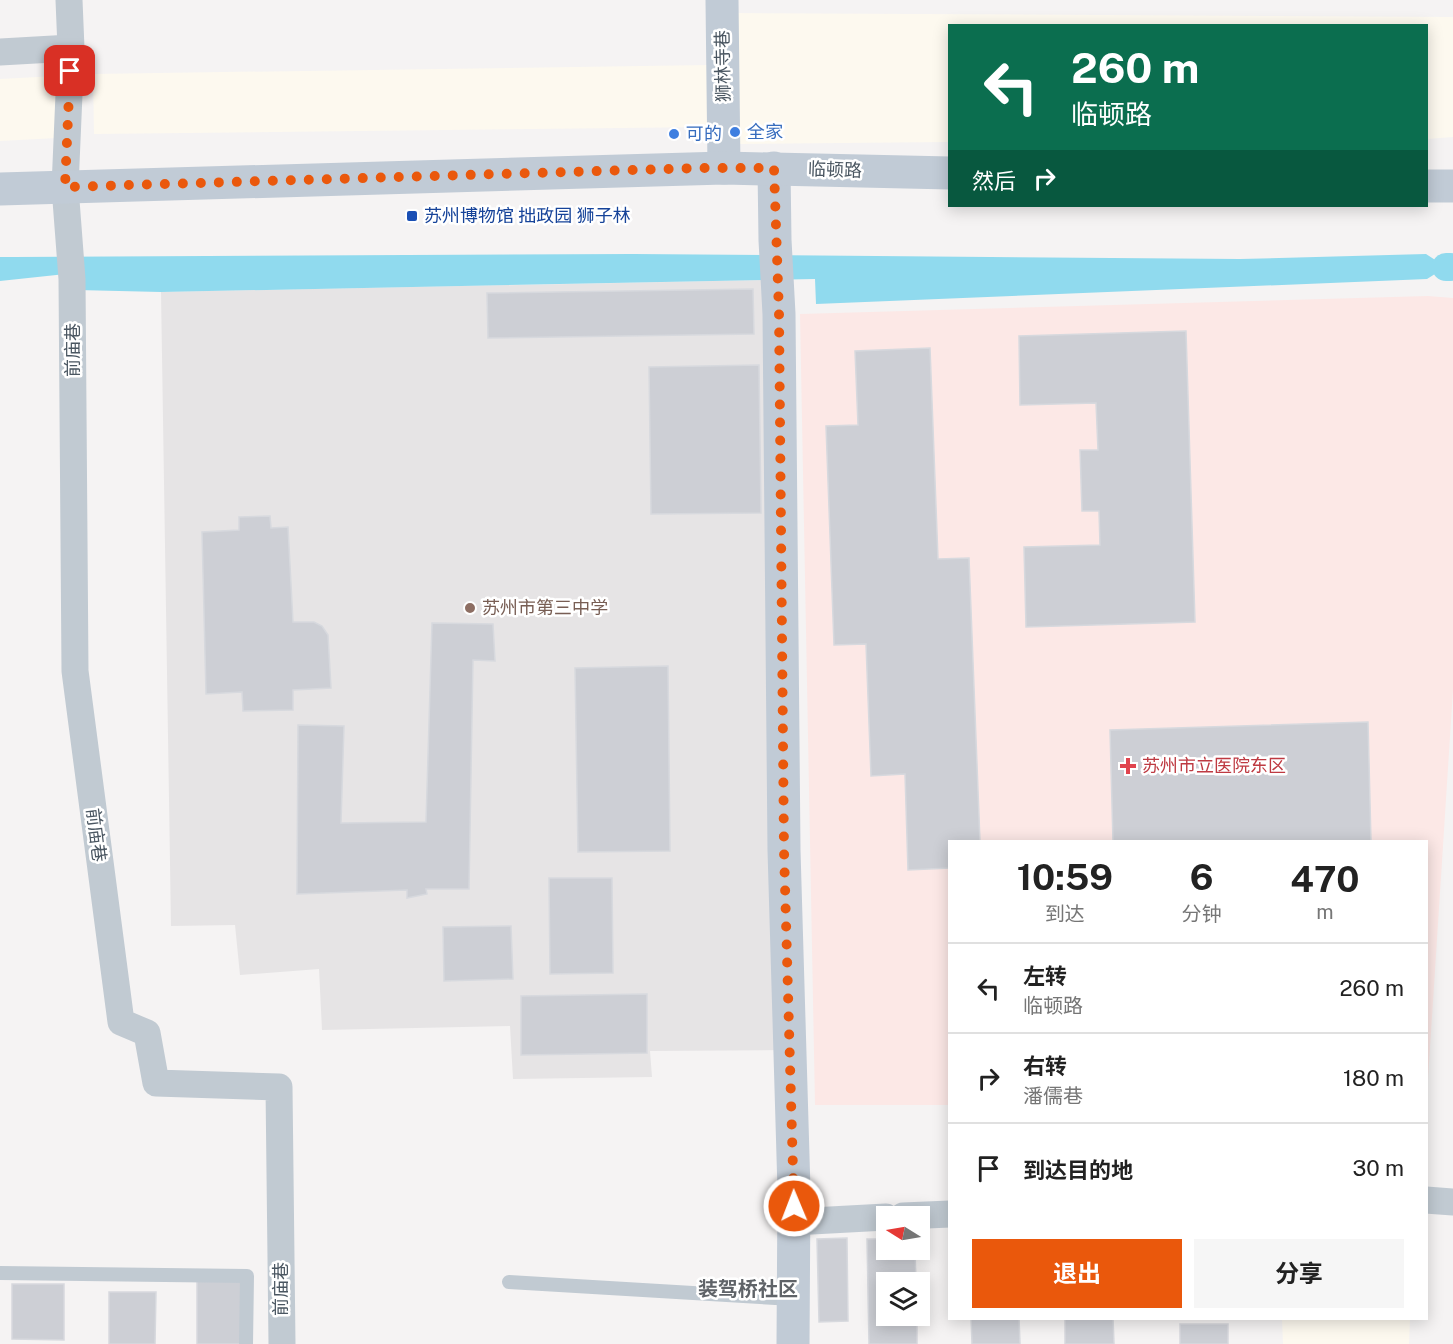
<!DOCTYPE html>
<html lang="zh">
<head>
<meta charset="utf-8">
<style>
  :root { --surface:#fff; --page:#f6f6f6; --text:#222; --muted:#767676; --line:#e0e0e0; --accent:#ea580c }
  body { margin:0; font-family:"Public Sans","Noto Sans SC",sans-serif; background:var(--page); color:var(--text); height:100vh; display:flex; flex-direction:column; font-size:22px; white-space:nowrap }
  * { box-sizing:border-box; margin:0 }
  p { font-size:20px; color:var(--muted) }
  .icon { flex:none; width:33px; height:33px; fill:none; stroke:currentColor; stroke-width:2; stroke-linecap:round; stroke-linejoin:round }
  .map { position:relative; flex:1; overflow:hidden }
  .details { position:absolute; left:948px; top:840px; width:480px; height:480px; display:flex; flex-direction:column; background:var(--surface); border-radius:0px; box-shadow:0 3px 15px #0003 }
  .details>* { flex:none }
  .banner { position:absolute; left:948px; top:24px; width:480px; height:183px; border-radius:0px; box-shadow:0 3px 15px #0003; background:#0b6e4f; color:#fff; overflow:hidden }
  .needle { width:39px; rotate:281deg }
  .fabs { position:absolute; left:876px; top:1206px; display:grid; gap:12px }
  .fabs a { display:grid; place-items:center; width:54px; height:54px; border-radius:0px; background:var(--surface); box-shadow:0 3px 15px #0003; font-size:30px }
  .pin { position:absolute; display:grid; place-items:center; width:51px; height:51px; color:#fff; margin:-26px; border-radius:12px; box-shadow:0 3px 9px #0006 }
  .me { position:absolute; width:66px; margin:-33px; rotate:359deg; stroke-linejoin:round; filter:drop-shadow(0 0 4px #0008) }
  .turn { display:flex; align-items:center; gap:21px; height:126px; padding:0 24px; font-size:27px }
  .turn .icon { width:78px; height:78px; stroke-width:2.5 }
  .turn b { display:block; font-size:42px; line-height:51px }
  .then { display:flex; align-items:center; height:57px; padding:0 24px; background:#0003; gap:12px; font-size:22px }
  .eta { display:flex; justify-content:space-evenly; align-items:center; height:102px; text-align:center }
  .eta b { font-size:36px; font-weight:700; line-height:42px }
  .button { display:flex; gap:12px; margin-top:auto; padding:12px 24px }
  .button a { flex:1; height:69px; border-radius:0px; background:var(--accent); color:#fff; font-size:24px; font-weight:700; line-height:69px; text-align:center }
  .button a+a { background:var(--page); color:var(--text) }
  ul { padding:0; list-style:none }
  li { display:flex; align-items:center; gap:18px; height:90px; padding:0 24px; border-top:2px solid var(--line) }
  li div { flex:1 }
  li b { display:block; font-size:22px }
  li em { font-style:normal }
  .map>svg:first-child { display:block }
  .commercial { fill:#fdf9ef }
  .education { fill:#e6e4e5 }
  .medical { fill:#fce8e6 }
  .water { fill:#90daee }
  .lines { fill:none; stroke-linecap:round; stroke-linejoin:round }
  .canal { stroke:#90daee; stroke-width:28 }
  .building { fill:#cdcfd5; stroke:#d7d9de; stroke-width:1.5 }
  .lane { stroke:#c1cad2; stroke-width:14 }
  .street { stroke:#c1cad2; stroke-width:27 }
  .secondary { stroke:#c1cbd6; stroke-width:33 }
  .route { stroke:#ea580c; stroke-width:10; stroke-dasharray:0 18 }
  .shop-dot { fill:#3f7fe0; stroke:#fff; stroke-width:2 }
  .transit-dot { fill:#1a4fb4; stroke:#fff; stroke-width:2 }
  .education-dot { fill:#8d6e63; stroke:#fff; stroke-width:2 }
  .health-dot { fill:#e0444e; stroke:#fff; stroke-width:2 }
  .labels { text-anchor:middle; stroke-width:5; stroke-linejoin:round; paint-order:stroke }
  .street-label { font-size:18px; fill:#4a5661; stroke:#fff }
  .shop-label { font-size:18px; fill:#366cbe; stroke:#fff; text-anchor:start }
  .transit-label { font-size:18px; fill:#164399; stroke:#fff; text-anchor:start }
  .education-label { font-size:18px; fill:#785e54; stroke:#fff; text-anchor:start }
  .health-label { font-size:18px; fill:#be3a42; stroke:#fff; text-anchor:start }
  .neighbourhood-label { font-size:20px; font-weight:bold; fill:#5f6368; stroke:#fff }
</style>
</head>
<body>
<div class="map">
<svg width="1453" height="1344" viewBox="0 0 1453 1344">
  <rect width="100%" height="100%" fill="#f5f3f3"/>
  <!-- commercial -->
  <g class="commercial">
    <polygon points="732,13 1453,17 1453,137 1427,139 1426,26 950,26 949,142 736,144"/>
    <polygon points="710,65 710,127 94,134 93,74"/>
    <polygon points="57,76 57,138 0,141 0,79"/>
    <polygon points="1282,1319 1410,1319 1409,1344 1283,1344"/>
  </g>
  <!-- education -->
  <polygon class="education" points="767,280 784,1050 650,1051 652,1077 513,1079 510,1026 322,1030 319,969 240,975 235,925 171,926 161,292"/>
  <!-- medical -->
  <polygon class="medical" points="1428,296 1453,298 1453,690 1427,1095 1426,842 950,842 949,1105 815,1105 800,314"/>
  <!-- water -->
  <polygon class="water" points="633,254 1240,259 1426,254 1446,267 1427,279 816,304 815,279 161,292 77,290 75,273 0,281 0,257 13,257"/>
  <g class="lines">
    <!-- canal -->
    <polyline class="canal" points="1446,267 1451,267"/>
  </g>
  <!-- building -->
  <g class="building">
    <polygon points="753,289 754,334 488,338 487,293"/>
    <polygon points="1186,331 1195,622 1026,627 1024,547 1100,545 1099,511 1082,511 1080,450 1098,450 1096,403 1020,405 1019,336"/>
    <polygon points="930,348 938,559 969,558 980,842 950,842 950,868 908,870 905,774 871,776 866,644 834,645 826,426 858,425 855,351"/>
    <polygon points="759,365 761,513 651,514 649,367"/>
    <polygon points="270,516 271,528 288,527 293,622 314,622 322,626 328,635 331,688 293,690 293,710 243,711 242,692 206,694 202,532 239,530 239,517"/>
    <polygon points="432,623 493,624 495,661 473,660 469,889 426,889 427,894 407,898 407,890 297,894 298,725 344,726 341,823 426,822"/>
    <polygon points="668,666 670,851 578,852 575,668"/>
    <polygon points="1368,722 1371,842 1113,842 1110,730"/>
    <polygon points="549,878 612,878 613,973 550,974"/>
    <polygon points="511,926 513,979 444,981 443,927"/>
    <polygon points="647,994 647,1053 521,1055 521,996"/>
    <polygon points="847,1238 848,1321 819,1322 817,1239"/>
    <polygon points="867,1239 886,1239 886,1250 915,1250 916,1282 886,1282 886,1316 917,1316 917,1344 869,1344"/>
    <polygon points="245,1278 243,1344 197,1344 197,1279"/>
    <polygon points="12,1284 64,1284 64,1340 12,1339"/>
    <polygon points="109,1292 156,1292 155,1344 109,1344"/>
    <polygon points="971,1318 1019,1318 1020,1344 972,1344"/>
    <polygon points="1065,1318 1113,1318 1114,1344 1065,1344"/>
    <rect x="1180" y="1324" width="48" height="20"/>
  </g>
  <g class="lines">
    <!-- lane -->
    <g class="lane">
      <polyline points="0,1273 247,1276 246,1344"/>
      <polyline points="509,1282 793,1299"/>
    </g>
    <!-- street -->
    <g class="street">
      <polyline points="69,0 71,48 65,187 72,279 75,671 121,1022 147,1033 156,1083 279,1087 282,1344"/>
      <polyline points="0,52 71,48"/>
      <polyline points="1426,1200 1453,1202"/>
      <polyline points="903,1216 950,1214"/>
      <polyline points="793,1222 886,1217"/>
    </g>
    <!-- secondary -->
    <g class="secondary">
      <polyline points="722,0 724,168"/>
      <polyline points="774,168 775,240 779,314 784,850 794,1190 793,1344"/>
      <polyline points="1426,186 1453,186"/>
      <polyline points="0,189 724,168 950,173"/>
    </g>
  </g>
  <g class="lines">
    <!-- route -->
    <polyline class="route" points="70,71 65,187 700,168 774,168 779,314 784,850 794,1206"/>
  </g>
  <!-- markers -->
  <g class="shop-dot">
    <circle cx="735" cy="132" r="6"/>
    <circle cx="674" cy="134" r="6"/>
  </g>
  <rect class="transit-dot" x="406" y="210" width="12" height="12" rx="3"/>
  <circle class="education-dot" cx="470" cy="608" r="6"/>
  <path class="health-dot" d="M1125 757h6v6h6v6h-6v6h-6v-6h-6v-6h6z"/>
  <g class="labels">
    <!-- street labels -->
    <g class="street-label">
      <text transform="translate(723 66) rotate(-91)" y="6">狮林寺巷</text>
      <text transform="translate(835 170) rotate(2)" y="6">临顿路</text>
      <text transform="translate(73 350) rotate(-90)" y="6">前庙巷</text>
      <text transform="translate(96 835) rotate(83)" y="6">前庙巷</text>
      <text transform="translate(281 1289) rotate(-90)" y="6">前庙巷</text>
    </g>
    <!-- shop labels -->
    <g class="shop-label">
      <text x="747" y="138">全家</text>
      <text x="686" y="140">可的</text>
    </g>
    <!-- transit labels -->
    <g class="transit-label">
      <text x="424" y="222">苏州博物馆 拙政园 狮子林</text>
    </g>
    <!-- education labels -->
    <g class="education-label">
      <text x="482" y="614">苏州市第三中学</text>
    </g>
    <!-- health labels -->
    <g class="health-label">
      <text x="1142" y="772">苏州市立医院东区</text>
    </g>
    <!-- neighbourhood labels -->
    <g class="neighbourhood-label">
      <text x="748" y="1296">装驾桥社区</text>
    </g>
  </g>
</svg>
<div class="fabs">
<a><svg class="needle" viewBox="-14 -14 28 28"><path d="M0-13l5 13h-10z" fill="#e53935"/><path d="M0 13l5-13h-10z" fill="#767676"/></svg></a>
<a><svg class="icon" aria-label="layers" viewBox="0 0 24 24"><path d="M12 4l9 5-9 5-9-5zM3 14l9 5 9-5"/></svg></a>
</div>
<div class="pin" style="left:70px;top:71px;background:#d93025"><svg class="icon" aria-label="arrive" viewBox="0 0 24 24"><path d="M6 21V4h12l-3 4 3 4H6"/></svg></div>
<svg class="me" style="left:794px;top:1206px" viewBox="-20 -20 40 40"><circle r="17" fill="#ea580c" stroke="#fff" stroke-width="3"/><path d="M0-11L8 9 0 5-8 9z" fill="#fff"/></svg>
<div class="banner">
<div class="turn"><svg class="icon" aria-label="left" viewBox="0 0 24 24"><path d="M17 20v-9H6M10 6l-5 5 5 5"/></svg><div><b>260 m</b>临顿路</div></div>
<div class="then">然后<svg class="icon" aria-label="right" viewBox="0 0 24 24"><path d="M7 20v-9h11M14 6l5 5-5 5"/></svg></div>
</div>
<section class="details">
<div class="eta">
<div><b>10:59</b><p>到达</p></div>
<div><b>6</b><p>分钟</p></div>
<div><b>470</b><p>m</p></div>
</div>
<ul>
<li><svg class="icon" aria-label="left" viewBox="0 0 24 24"><path d="M17 20v-9H6M10 6l-5 5 5 5"/></svg><div><b>左转</b><p>临顿路</p></div><em>260 m</em></li>
<li><svg class="icon" aria-label="right" viewBox="0 0 24 24"><path d="M7 20v-9h11M14 6l5 5-5 5"/></svg><div><b>右转</b><p>潘儒巷</p></div><em>180 m</em></li>
<li><svg class="icon" aria-label="arrive" viewBox="0 0 24 24"><path d="M6 21V4h12l-3 4 3 4H6"/></svg><div><b>到达目的地</b></div><em>30 m</em></li>
</ul>
<div class="button"><a>退出</a><a>分享</a></div>
</section>
</div>
</body>
</html>
